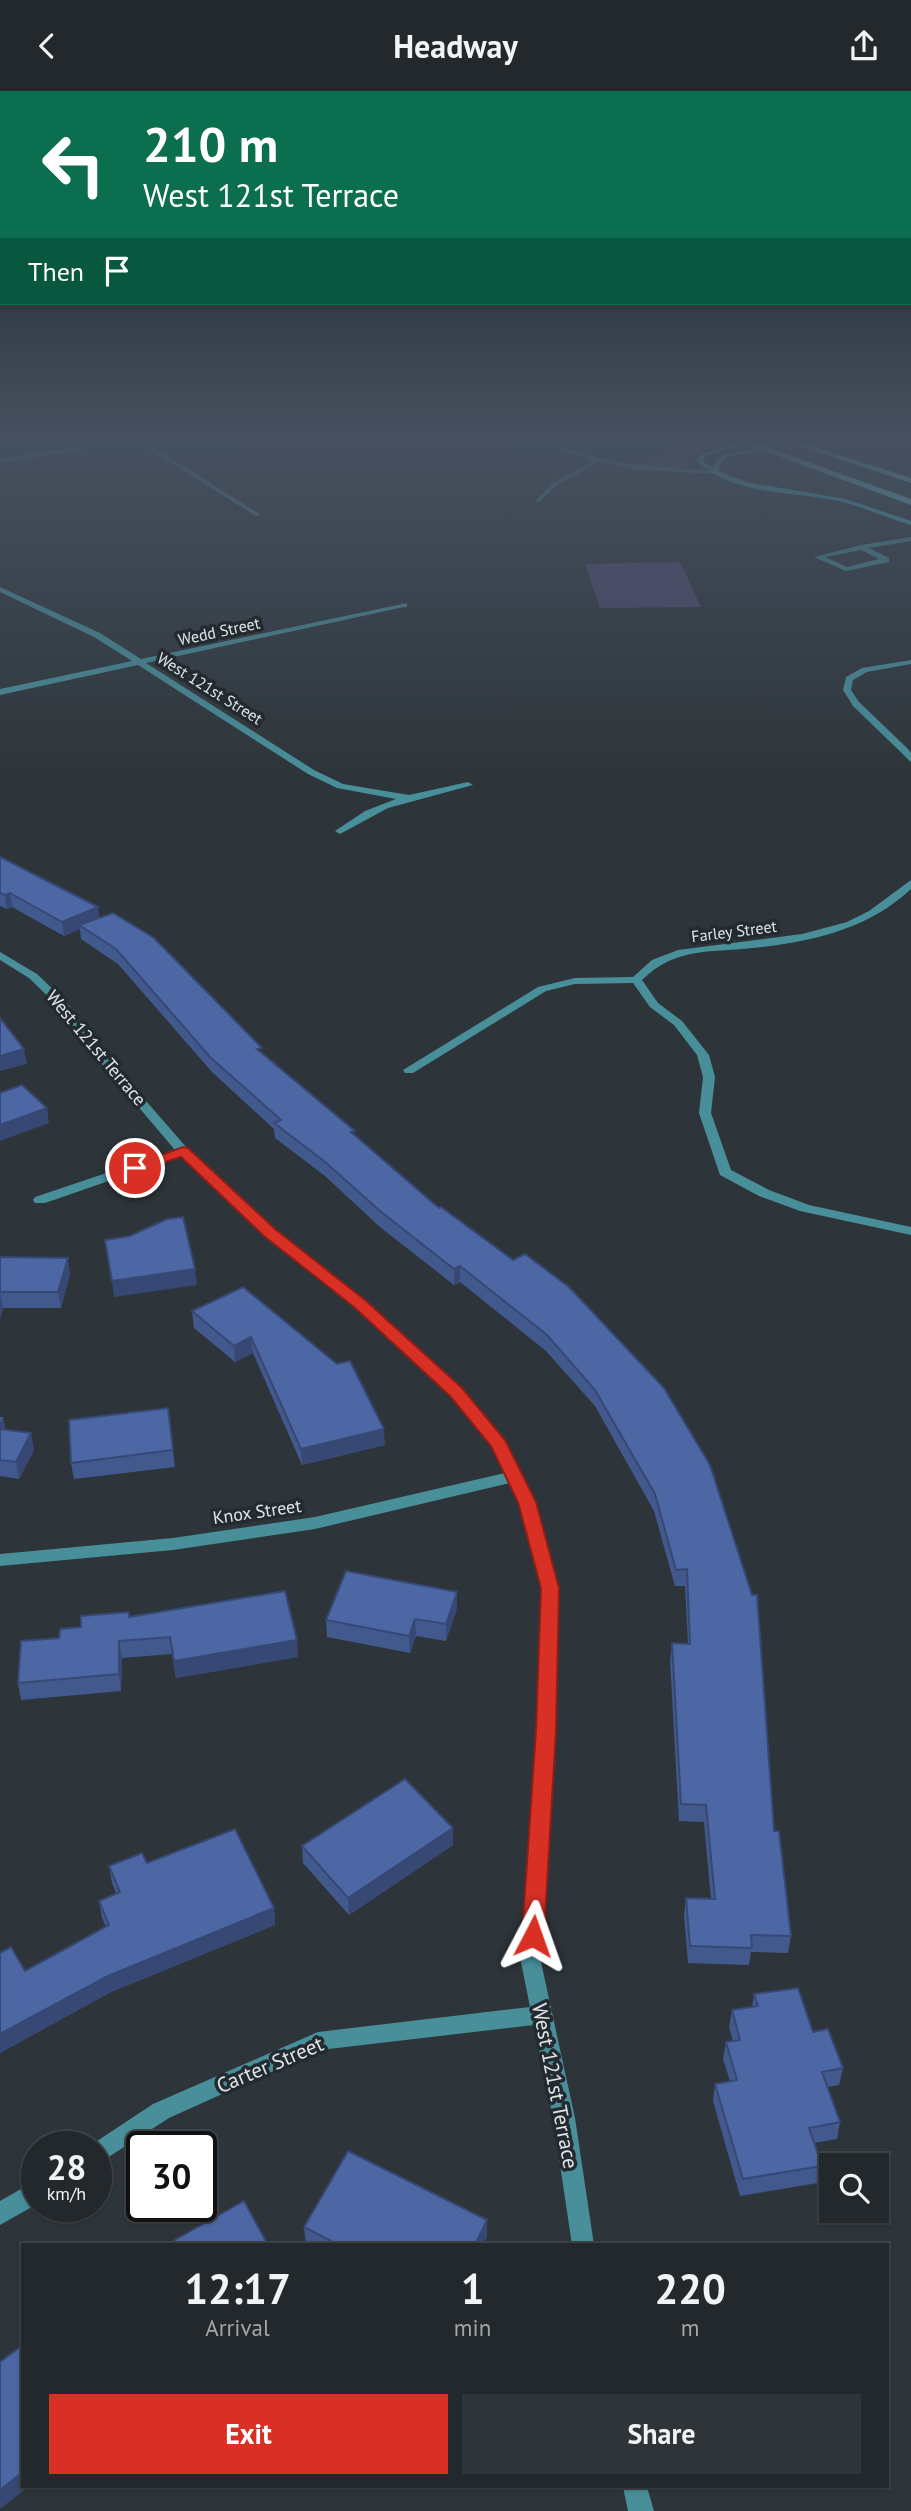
<!DOCTYPE html>
<html lang="en">
<head>
<meta charset="utf-8">
<style>
  :root { --surface:#22282c; --page:#2e3438; --text:#f1f3f6; --muted:#a2a6a9; --line:#3f4448; --accent:#d93025 }
  body { margin:0; font-family:"PT Sans",sans-serif; background:var(--page); color:var(--text); height:100vh; display:flex; flex-direction:column; font-size:26px; white-space:nowrap }
  * { box-sizing:border-box; margin:0 }
  p { font-size:23px; color:var(--muted) }
  .icon { flex:none; width:38px; height:38px; fill:none; stroke:currentColor; stroke-width:2; stroke-linecap:round; stroke-linejoin:round }
  .map { position:relative; flex:1; overflow:hidden }
  .details { position:absolute; left:21px; top:2152px; width:868px; height:245px; display:flex; flex-direction:column; background:var(--surface); border-radius:0px; box-shadow:0 2px 5px #0004,0 0 0 2px var(--line) }
  .details>* { flex:none }
  .hud { position:absolute; left:0px; top:0px; width:912px; height:214px; box-shadow:0 2px 5px #0004,0 0 0 2px var(--line); background:#0b6e4f; color:#fff; overflow:hidden }
  .fabs { position:absolute; left:819px; top:2062px; display:grid; gap:14px }
  .fabs a { display:grid; place-items:center; width:70px; height:70px; border-radius:0px; background:var(--surface); box-shadow:0 2px 5px #0004,0 0 0 2px var(--line); font-size:35px }
  .speed { position:absolute; left:21px; top:2040px; display:flex; gap:14px; font-size:35px; font-weight:700; text-align:center }
  .speed>* { display:grid; place-content:center; width:91px; height:91px; border-radius:50%; background:var(--surface); box-shadow:0 2px 5px #0004,0 0 0 2px var(--line); line-height:1 }
  .speed small { font-size:18px; font-weight:400 }
  .speed .limit { border:4px solid #111; border-radius:10px; background:#fff; color:#111 }
  .pin { position:absolute; display:grid; place-items:center; width:60px; height:60px; color:#fff; margin:-30px; border:4px solid #fff; border-radius:50%; box-shadow:0 2px 7px #0007 }
  .me { position:absolute; width:77px; margin:-38px; rotate:4deg; stroke-linejoin:round; filter:drop-shadow(0 0 5px #0008) }
  .turn { display:flex; align-items:center; gap:24px; height:147px; padding:0 28px; font-size:32px }
  .turn .icon { width:91px; height:91px; stroke-width:2.5 }
  .turn b { display:block; font-size:49px; line-height:60px }
  .then { display:flex; align-items:center; height:66px; padding:0 28px; background:#0003; gap:14px; font-size:26px }
  .eta { display:flex; justify-content:space-evenly; align-items:center; height:119px; text-align:center }
  .eta b { font-size:42px; font-weight:600; line-height:49px }
  .cta { display:flex; gap:14px; margin-top:auto; padding:14px 28px }
  .cta a { flex:1; height:80px; border-radius:0px; background:var(--accent); color:#fff; font-size:28px; font-weight:600; line-height:80px; text-align:center }
  .cta a+a { background:var(--page); color:var(--text) }
  header { display:flex; justify-content:space-between; align-items:center; height:91px; padding:0 28px; background:var(--surface); font-size:32px; font-weight:600 }
  .map>svg:first-child { display:block }
  .green { fill:#4f476e }
  .lines { fill:none; stroke-linecap:round; stroke-linejoin:round }
  .lane { fill:#488f9a; fill-rule:evenodd }
  .street { fill:#488f9a; fill-rule:evenodd }
  .secondary { fill:#46c2d5; fill-rule:evenodd }
  .primary { fill:#6ee6f9; fill-rule:evenodd }
  .wall { fill:#42598d }
  .shaded-wall { fill:#364873 }
  .building { fill:#4d67a4; stroke:#364873; stroke-width:2 }
  .route { fill:#d93025; stroke:#8d1f18; stroke-width:2 }
  .labels { text-anchor:middle; stroke-width:7; stroke-linejoin:round; paint-order:stroke }
  .far-street-label { font-size:16px; fill:#e0e5e8; stroke:#242b30 }
  .street-label { font-size:18px; fill:#e0e5e8; stroke:#242b30 }
  .near-street-label { font-size:21px; fill:#e0e5e8; stroke:#242b30 }
</style>
</head>
<body>
<header><svg class="icon" aria-label="back" viewBox="0 0 24 24"><path d="M15 5l-7 7 7 7"/></svg>Headway<svg class="icon" aria-label="share" viewBox="0 0 24 24"><path d="M12 15V3M7 8l5-5 5 5M5 13v7h14v-7"/></svg></header>
<div class="map">
<svg width="911" height="2420" viewBox="0 0 911 2420">
  <rect width="100%" height="100%" fill="#2e353a"/>
  <!-- green -->
  <g class="green">
    <polygon points="690,346 718,346 725,351 691,365 689,375 683,377 642,376"/>
    <polygon points="680,471 701,516 600,517 585,473"/>
  </g>
  <g class="lines">
    <!-- lane -->
    <g class="lane">
      <polygon points="811,346 825,346 792,353 789,351"/>
      <polygon points="862,346 911,346 911,350 865,348"/>
      <path d="M911,446V450L869,457L889,467V471L846,480L814,466L861,454ZM861,459L879,468L847,476L825,466Z"/>
    </g>
    <!-- street -->
    <g class="street">
      <polygon points="136,346 151,346 142,349 261,424 256,425 136,350 0,372 0,368"/>
      <polygon points="526,346 535,346 580,362 620,372 718,381 715,383 641,379 599,371 557,394 538,412 536,409 553,392 593,370"/>
      <polygon points="0,496 100,542 141,568 407,512 407,516 404,516 146,572 314,679 343,693 409,704 468,691 473,694 388,717 340,743 335,740 365,720 396,708 337,697 308,683 138,574 0,604 0,598 132,570 94,546 0,501"/>
      <polygon points="911,569 911,573 867,581 853,589 851,599 859,611 908,658 911,662 911,671 853,615 843,599 846,586 862,577"/>
      <path d="M911,789V798C867,839 811,851 752,857C708,862 676,856 642,889L658,912L682,930L709,964L715,986L711,1022L731,1079L769,1099L809,1114L911,1136V1144L800,1120L759,1105L720,1084L699,1022L703,986L697,964L674,934L650,916L633,892L575,893L546,900L413,982H405L403,979L538,896L575,887L633,886L652,869L678,859L802,843L847,831L869,820Z"/>
      <polygon points="0,861 37,883 68,913 99,956 187,1057 274,1139 365,1210 461,1298 504,1349 535,1411 558,1497 555,1639 541,1871 575,2027 594,2154 572,2154 553,2027 534,1934 320,1959 169,2027 104,2069 96,2072 96,2056 88,2056 153,2013 318,1941 530,1916 521,1871 537,1639 542,1497 519,1411 510,1392 315,1438 173,1459 0,1475 0,1463 173,1447 315,1426 505,1382 492,1355 451,1304 355,1216 264,1145 181,1065 45,1112 35,1112 33,1109 35,1106 175,1059 91,960 60,917 29,887 0,869"/>
      <polygon points="37,2089 37,2113 0,2134 0,2110"/>
      <polygon points="623,2396 647,2396 654,2420 628,2420"/>
    </g>
    <!-- secondary -->
    <path class="secondary" d="M759,346H769L705,365L703,370L713,377L717,368L724,364L794,350V352L728,366L722,370L718,380L746,391L846,408L911,430V434C885,426 861,415 834,409C789,400 732,404 697,370L700,363Z"/>
    <!-- primary -->
    <g class="primary">
      <polygon points="727,346 738,346 911,408 911,414"/>
      <polygon points="772,346 784,346 911,387 911,392"/>
    </g>
  </g>
  <!-- wall -->
  <g class="wall">
    <polygon points="0,766 98,816 99,826 262,963 439,1117 664,1297 774,1740 791,1845 788,1862 751,1861 749,1874 688,1872 684,1824 686,1807 711,1808 704,1731 679,1730 670,1569 672,1552 688,1553 685,1495 675,1495 654,1420 595,1315 546,1260 460,1191 454,1194 380,1136 325,1085 275,1047 274,1038 212,981 118,873 81,848 80,838 64,845 12,816 7,818 0,815"/>
    <polygon points="0,1166 70,1183 61,1217 3,1217 0,1228"/>
    <polygon points="243,1196 385,1354 302,1374 253,1262 235,1271 194,1237 192,1220"/>
    <polygon points="168,1317 175,1376 74,1388 71,1372"/>
    <polygon points="0,1326 3,1326 5,1339 34,1359 19,1388 0,1385"/>
    <polygon points="457,1517 446,1550 416,1545 410,1562 327,1546 326,1529"/>
    <polygon points="130,1526 298,1566 176,1587 172,1563 122,1567 121,1600 21,1609 18,1592 59,1547"/>
    <polygon points="453,1737 453,1754 349,1824 303,1772 302,1755"/>
    <polygon points="147,1772 274,1817 275,1834 111,1901 0,1962 0,1862 25,1880 106,1836 102,1827 99,1810 116,1802 112,1792 109,1775"/>
    <polygon points="754,1903 813,1941 843,1977 839,1994 828,1996 840,2031 837,2048 814,2052 822,2075 818,2092 740,2105 713,2010 715,1993 730,1990 723,1968 726,1951 733,1950 729,1936 732,1919 752,1916"/>
    <polygon points="487,2129 487,2146 482,2154 309,2154 306,2153 304,2136"/>
  </g>
  <!-- shaded-wall -->
  <g class="shaded-wall">
    <polygon points="10,802 12,816 7,818 5,804"/>
    <polygon points="98,816 100,830 79,834 80,838 64,845 62,831"/>
    <polygon points="24,958 27,973 0,980 0,965"/>
    <polygon points="47,1017 49,1032 0,1050 0,1034"/>
    <polygon points="68,1167 70,1183 61,1217 58,1201"/>
    <polygon points="460,1175 460,1191 454,1194 454,1178"/>
    <polygon points="195,1178 197,1194 114,1206 112,1190"/>
    <polygon points="0,1201 3,1217 0,1228"/>
    <polygon points="251,1246 253,1262 235,1271 234,1255"/>
    <polygon points="3,1326 6,1343 0,1354 0,1332"/>
    <polygon points="384,1338 385,1354 302,1374 301,1358"/>
    <polygon points="31,1342 34,1359 19,1388 16,1371"/>
    <polygon points="457,1501 457,1517 446,1550 446,1533"/>
    <polygon points="415,1528 416,1545 410,1562 409,1545"/>
    <polygon points="297,1549 298,1566 176,1587 174,1570"/>
    <polygon points="119,1550 122,1567 121,1600 119,1583"/>
    <polygon points="453,1737 453,1754 349,1824 348,1807"/>
    <polygon points="274,1817 275,1834 111,1901 0,1962 0,1943 108,1885"/>
    <polygon points="487,2129 487,2146 482,2154 475,2154"/>
    <polygon points="23,2381 23,2396 28,2396 0,2418 0,2399"/>
  </g>
  <!-- building -->
  <g class="building">
    <polygon points="0,766 98,816 62,831 10,802 5,804 0,802"/>
    <polygon points="113,822 154,847 262,957 257,958 355,1040 351,1041 439,1117 441,1116 513,1169 525,1163 569,1196 664,1297 710,1374 752,1504 757,1504 774,1740 779,1740 791,1845 751,1844 752,1857 690,1855 686,1807 715,1808 706,1714 681,1713 672,1552 690,1553 687,1478 676,1479 655,1403 595,1299 547,1244 460,1175 454,1178 380,1120 324,1070 274,1032 281,1029 210,966 116,858 79,834"/>
    <polygon points="0,927 24,958 0,965"/>
    <polygon points="22,994 47,1017 0,1034 0,1002"/>
    <polygon points="183,1126 195,1178 112,1190 105,1149 130,1145 167,1128"/>
    <polygon points="0,1166 68,1167 58,1201 0,1201 0,1202"/>
    <polygon points="243,1196 337,1273 350,1270 384,1338 301,1358 251,1246 234,1255 192,1220"/>
    <polygon points="168,1317 173,1359 71,1372 69,1329"/>
    <polygon points="0,1338 31,1342 16,1371 0,1369"/>
    <polygon points="346,1480 457,1501 446,1533 415,1528 409,1545 326,1529"/>
    <polygon points="285,1500 297,1549 174,1570 170,1546 119,1550 119,1583 18,1592 21,1550 59,1547 60,1538 81,1536 81,1525 129,1521 129,1526"/>
    <polygon points="405,1688 453,1737 348,1807 302,1755"/>
    <polygon points="235,1738 274,1817 108,1885 0,1943 0,1862 11,1856 25,1880 109,1834 99,1810 120,1801 109,1775 142,1762 147,1772"/>
    <polygon points="798,1897 813,1941 828,1938 843,1977 822,1981 840,2031 809,2037 822,2075 743,2088 715,1993 737,1989 726,1951 740,1949 732,1919 758,1915 754,1903"/>
    <polygon points="348,2060 487,2129 475,2154 339,2154 304,2136"/>
    <polygon points="244,2110 268,2154 166,2154"/>
    <polygon points="23,2254 23,2381 0,2399 0,2271"/>
  </g>
  <!-- sky -->
  <linearGradient id="sky" x2="0" y2="1"><stop stop-color="#191d20"/><stop offset="0.51" stop-color="#465160"/><stop offset="1" stop-color="#465160" stop-opacity="0"/></linearGradient>
  <rect width="911" height="685" fill="url(#sky)"/>
  <!-- route -->
  <polygon class="route" points="183,1056 188,1057 275,1138 365,1209 462,1297 505,1349 536,1411 559,1497 556,1639 544,1845 541,1852 533,1855 525,1852 522,1845 536,1639 541,1497 518,1411 491,1355 450,1305 354,1216 264,1145 181,1066 135,1081 128,1077"/>
  <g class="labels">
    <!-- far-street labels -->
    <g class="far-street-label">
      <text transform="translate(219 540) rotate(-12)" y="6">Wedd Street</text>
      <text transform="translate(210 597) rotate(32)" y="6">West 121st Street</text>
      <text transform="translate(734 840) rotate(-7)" y="6">Farley Street</text>
    </g>
    <!-- street labels -->
    <g class="street-label">
      <text transform="translate(96 957) rotate(50)" y="6">West 121st Terrace</text>
      <text transform="translate(257 1421) rotate(-8)" y="6">Knox Street</text>
    </g>
    <!-- near-street labels -->
    <g class="near-street-label">
      <text transform="translate(270 1974) rotate(-23)" y="7">Carter Street</text>
      <text transform="translate(555 1995) rotate(79)" y="7">West 121st Terrace</text>
    </g>
  </g>
</svg>
<div class="fabs">
<a><svg class="icon" aria-label="search" viewBox="0 0 24 24"><circle cx="10" cy="10" r="6"/><path d="M15 15l6 6"/></svg></a>
</div>
<div class="speed"><div>28<small>km/h</small></div><div class="limit">30</div></div>
<div class="pin" style="left:135px;top:1077px;background:#d93025"><svg class="icon" aria-label="arrive" viewBox="0 0 24 24"><path d="M6 21V4h12l-3 4 3 4H6"/></svg></div>
<svg class="me" style="left:533px;top:1845px" viewBox="-20 -20 40 40"><path d="M0-17L14 15 0 8-14 15z" fill="#d93025" stroke="#fff" stroke-width="4"/></svg>
<div class="hud">
<div class="turn"><svg class="icon" aria-label="left" viewBox="0 0 24 24"><path d="M17 20v-9H6M10 6l-5 5 5 5"/></svg><div><b>210 m</b>West 121st Terrace</div></div>
<div class="then">Then<svg class="icon" aria-label="arrive" viewBox="0 0 24 24"><path d="M6 21V4h12l-3 4 3 4H6"/></svg></div>
</div>
<section class="details">
<div class="eta">
<div><b>12:17</b><p>Arrival</p></div>
<div><b>1</b><p>min</p></div>
<div><b>220</b><p>m</p></div>
</div>
<div class="cta"><a>Exit</a><a>Share</a></div>
</section>
</div>
</body>
</html>
